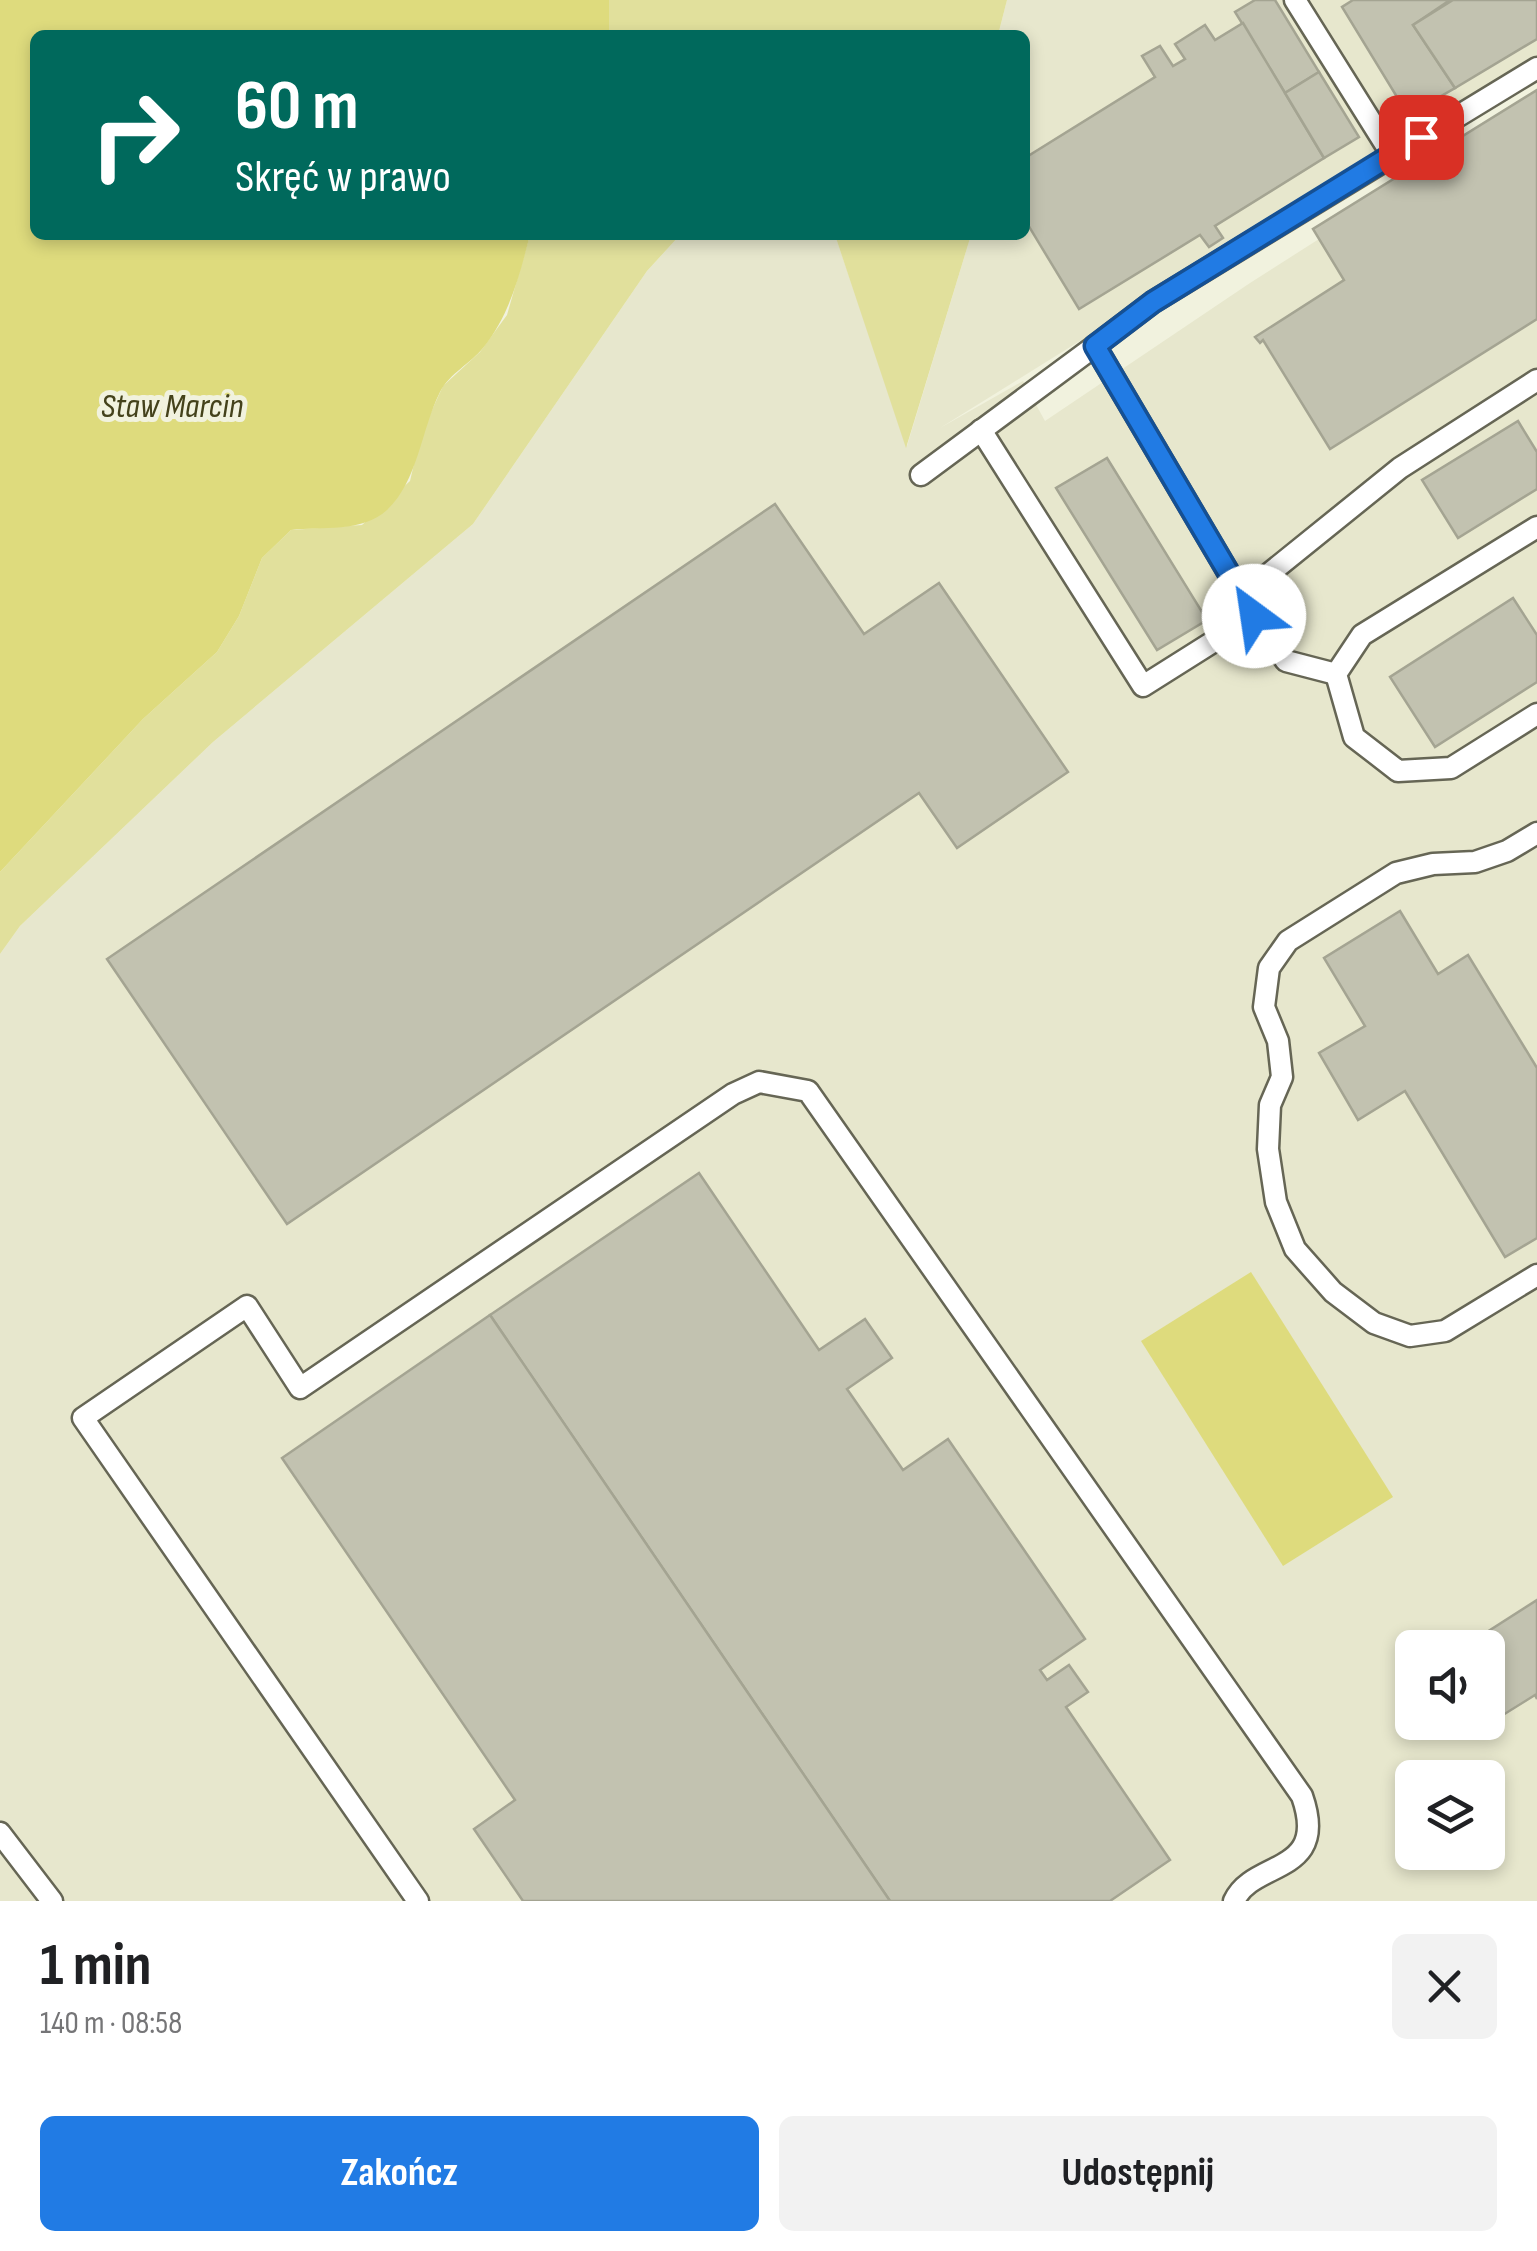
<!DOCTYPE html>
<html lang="pl">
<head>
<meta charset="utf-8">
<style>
  :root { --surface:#fff; --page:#f2f2f2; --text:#202124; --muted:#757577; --accent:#217be4 }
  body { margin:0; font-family:"Sofia Sans Condensed",sans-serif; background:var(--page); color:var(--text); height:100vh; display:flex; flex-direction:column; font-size:38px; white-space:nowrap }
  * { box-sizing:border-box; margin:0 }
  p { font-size:32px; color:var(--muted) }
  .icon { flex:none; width:55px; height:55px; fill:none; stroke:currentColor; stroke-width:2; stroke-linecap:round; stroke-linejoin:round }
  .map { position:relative; height:1901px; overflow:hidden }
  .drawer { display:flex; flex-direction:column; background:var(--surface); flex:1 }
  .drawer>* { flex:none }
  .banner { position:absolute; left:30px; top:30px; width:1000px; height:210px; border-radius:15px; box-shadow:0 5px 15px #0003; background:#00695c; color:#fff; overflow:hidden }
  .controls { position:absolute; left:1395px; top:1630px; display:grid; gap:20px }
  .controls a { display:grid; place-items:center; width:110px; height:110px; border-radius:15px; background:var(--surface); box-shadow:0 5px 15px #0003; font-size:50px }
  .pin { position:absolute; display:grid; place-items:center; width:85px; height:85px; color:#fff; margin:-42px; border-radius:20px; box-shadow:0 5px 15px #0006 }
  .me { position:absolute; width:110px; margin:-55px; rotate:329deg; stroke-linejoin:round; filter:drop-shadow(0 0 8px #0008) }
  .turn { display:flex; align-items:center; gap:35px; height:210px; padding:0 40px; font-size:45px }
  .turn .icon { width:130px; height:130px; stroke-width:2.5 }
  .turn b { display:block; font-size:70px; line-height:85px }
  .round { display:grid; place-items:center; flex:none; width:105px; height:105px; border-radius:15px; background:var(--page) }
  .summary { display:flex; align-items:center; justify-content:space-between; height:170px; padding:0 40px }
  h1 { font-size:60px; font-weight:700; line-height:75px }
  .action { display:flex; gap:20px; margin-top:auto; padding:20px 40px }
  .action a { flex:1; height:115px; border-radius:15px; background:var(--accent); color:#fff; font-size:40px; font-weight:700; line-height:115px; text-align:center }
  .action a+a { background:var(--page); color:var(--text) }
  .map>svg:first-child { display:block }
  .built { fill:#e7e7cd; fill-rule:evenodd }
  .green { fill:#e1e09c }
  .water { fill:#dedb7d }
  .building { fill:#c2c2b0; stroke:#a4a492; stroke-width:2.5 }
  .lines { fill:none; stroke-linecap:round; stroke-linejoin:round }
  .lane-casing { stroke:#665; stroke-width:25 }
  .lane { stroke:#fff; stroke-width:20 }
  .route-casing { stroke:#155094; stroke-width:25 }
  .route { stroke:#217be4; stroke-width:18 }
  .labels { text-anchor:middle; stroke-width:10; stroke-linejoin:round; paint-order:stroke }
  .water-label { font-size:35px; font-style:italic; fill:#44421b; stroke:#f1f2de }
</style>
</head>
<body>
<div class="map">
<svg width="1537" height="1901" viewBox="0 0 1537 1901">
  <rect width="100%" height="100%" fill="#f1f2de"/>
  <!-- built -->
  <path class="built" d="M1007,0H1537V56L940,428L1023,381L1045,421L1250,283L1537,100V1901H0V954L20,926L213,742L473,524L647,271L680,235H835L907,446L971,235H1025V35H998ZM1412,1648H1488V1722H1412ZM1412,1778H1488V1852H1412Z"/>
  <!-- green -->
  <g class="green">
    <polygon points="609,0 1007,0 998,35 609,35"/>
    <polygon points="530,235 680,235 647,271 473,524 213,742 20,926 0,954 0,872 143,719 217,652 239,616 262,558 291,530 362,525 410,481 421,434 443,386 480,352 507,315"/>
    <polygon points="835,235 971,235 906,448"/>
  </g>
  <!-- water -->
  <g class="water">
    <path d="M0,0H609V35H35V235H530C519,277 510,314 483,348C471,363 449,374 440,392C421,430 418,481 387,510C362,533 322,526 291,530L262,558L239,616L217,652L143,719L0,872Z"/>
    <polygon points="1251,1272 1393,1497 1283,1566 1141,1341"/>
  </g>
  <!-- building -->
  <g class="building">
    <polygon points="1255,0 1275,0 1319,72 1285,93 1235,12"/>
    <polygon points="1353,0 1450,0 1413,25 1455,88 1408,115 1342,7"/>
    <polygon points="1453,0 1537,0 1537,39 1455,88 1413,25"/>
    <polygon points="1243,23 1324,158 1215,226 1223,238 1209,247 1200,235 1079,309 1025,220 1025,158 1155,77 1142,56 1160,46 1173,66 1185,59 1175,44 1205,25 1215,40"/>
    <polygon points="1319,72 1359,137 1324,158 1285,93"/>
    <polygon points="1537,90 1537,319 1330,449 1263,340 1260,343 1255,337 1344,280 1313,229"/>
    <polygon points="1518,421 1537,452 1537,489 1458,538 1422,480"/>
    <polygon points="1107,458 1207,620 1157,650 1056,488"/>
    <polygon points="775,504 864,634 939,583 1068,772 957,848 919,793 287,1224 107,959"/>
    <polygon points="1513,598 1537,635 1537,682 1435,747 1390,677"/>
    <polygon points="1400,911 1438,974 1468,955 1537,1068 1537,1238 1505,1257 1405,1091 1358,1120 1319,1053 1365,1026 1324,958"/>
    <polygon points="699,1173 819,1350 865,1319 892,1358 847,1389 903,1470 948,1439 1085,1639 1040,1670 1047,1680 1069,1665 1088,1692 1066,1707 1170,1860 1110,1901 890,1901 490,1315"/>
    <polygon points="490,1315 890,1901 523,1901 474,1829 515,1800 282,1458"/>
    <polygon points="1537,1600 1537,1699 1535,1695 1482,1728 1479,1722 1488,1722 1488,1648 1462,1648"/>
  </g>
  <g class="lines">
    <!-- lane casing -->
    <g class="lane-casing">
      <g id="lane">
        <polyline points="1295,0 1392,155"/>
        <polyline points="1537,68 1153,302 1095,346 1254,616 1265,577 1400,468 1537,380"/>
        <polyline points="981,430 1143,686 1254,616 1286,661 1336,674"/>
        <polyline points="921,475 1095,346"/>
        <polyline points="1537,527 1362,635 1336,674 1354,737 1398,771 1451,768 1537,714"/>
        <polyline points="1537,833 1507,851 1475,862 1433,864 1396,873 1288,941 1269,968 1264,1007 1278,1041 1282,1077 1270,1105 1268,1149 1276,1202 1295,1249 1333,1292 1374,1323 1410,1336 1445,1331 1537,1275"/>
        <polyline points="0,1833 52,1901"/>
        <path d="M418,1901L83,1418L247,1306L300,1388L733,1094L759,1082L808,1091L1302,1796C1330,1876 1253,1859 1234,1901"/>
      </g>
    </g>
    <!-- lane -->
    <use href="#lane" class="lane"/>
  </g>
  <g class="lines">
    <!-- route casing -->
    <g class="route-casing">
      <polyline id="route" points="1254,616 1095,346 1153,302 1421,137"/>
    </g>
    <!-- route -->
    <use href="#route" class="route"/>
  </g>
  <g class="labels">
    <!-- water labels -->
    <g class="water-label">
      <text x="172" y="417">Staw Marcin</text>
    </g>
  </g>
</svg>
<div class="controls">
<a><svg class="icon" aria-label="sound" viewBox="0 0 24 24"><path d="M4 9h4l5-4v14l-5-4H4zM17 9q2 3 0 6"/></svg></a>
<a><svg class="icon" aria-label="layers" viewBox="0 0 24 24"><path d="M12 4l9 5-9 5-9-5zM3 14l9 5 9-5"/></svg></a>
</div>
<div class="pin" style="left:1421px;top:137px;background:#d93025"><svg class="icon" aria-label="arrive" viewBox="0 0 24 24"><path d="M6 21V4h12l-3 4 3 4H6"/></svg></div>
<svg class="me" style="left:1254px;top:616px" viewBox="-20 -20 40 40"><circle r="19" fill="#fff"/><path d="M0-13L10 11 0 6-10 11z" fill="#217be4"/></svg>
<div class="banner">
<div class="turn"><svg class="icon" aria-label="right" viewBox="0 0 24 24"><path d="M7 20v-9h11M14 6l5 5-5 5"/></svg><div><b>60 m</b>Skręć w prawo</div></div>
</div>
</div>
<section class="drawer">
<div class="summary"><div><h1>1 min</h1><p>140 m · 08:58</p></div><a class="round"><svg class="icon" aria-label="close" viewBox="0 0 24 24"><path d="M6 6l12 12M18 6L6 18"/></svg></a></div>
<div class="action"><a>Zakończ</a><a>Udostępnij</a></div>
</section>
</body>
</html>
